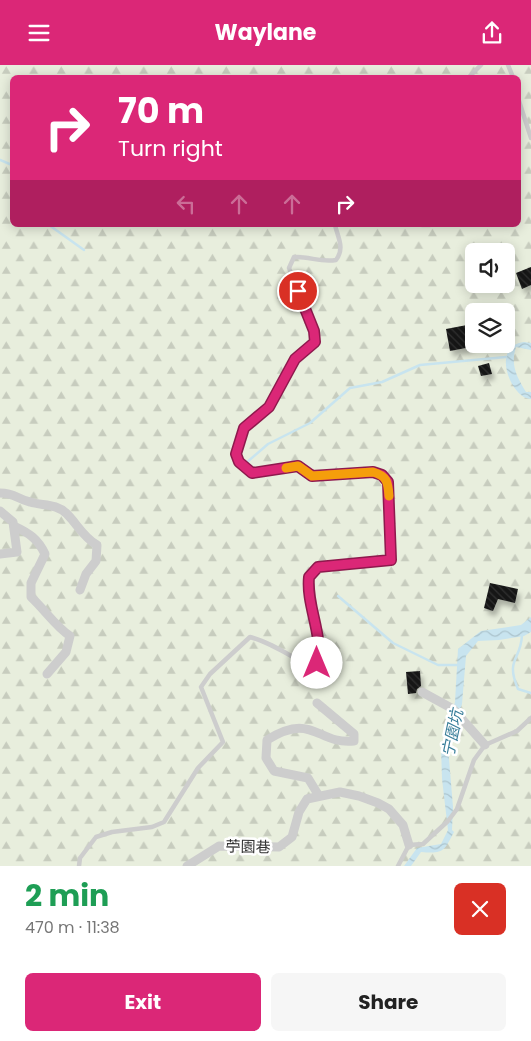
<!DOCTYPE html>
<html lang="en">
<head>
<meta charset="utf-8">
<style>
  :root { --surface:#fff; --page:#f6f6f6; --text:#222; --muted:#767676; --accent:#db2777 }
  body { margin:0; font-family:Poppins,"Noto Sans TC",sans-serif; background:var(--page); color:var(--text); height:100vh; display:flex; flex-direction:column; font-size:19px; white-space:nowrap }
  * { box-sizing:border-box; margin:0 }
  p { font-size:16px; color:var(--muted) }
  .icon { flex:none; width:28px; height:28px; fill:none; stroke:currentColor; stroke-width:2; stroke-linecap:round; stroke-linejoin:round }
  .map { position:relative; height:801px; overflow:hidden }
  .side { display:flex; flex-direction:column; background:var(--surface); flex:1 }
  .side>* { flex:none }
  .banner { position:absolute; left:10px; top:10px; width:511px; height:152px; border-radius:8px; box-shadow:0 2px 12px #0003; background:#db2777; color:#fff; overflow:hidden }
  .controls { position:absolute; left:465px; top:178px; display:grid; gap:10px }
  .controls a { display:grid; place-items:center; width:50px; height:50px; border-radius:8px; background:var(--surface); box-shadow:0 2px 12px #0003; font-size:25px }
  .pin { position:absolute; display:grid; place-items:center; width:42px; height:42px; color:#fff; margin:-21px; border:2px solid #fff; border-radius:50%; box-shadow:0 1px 5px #0007 }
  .me { position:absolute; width:55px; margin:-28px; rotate:0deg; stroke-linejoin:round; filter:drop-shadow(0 0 4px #0008) }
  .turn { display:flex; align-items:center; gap:18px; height:105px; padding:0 25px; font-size:22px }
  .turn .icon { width:65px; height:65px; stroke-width:2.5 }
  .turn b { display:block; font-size:35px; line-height:42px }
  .lanes { display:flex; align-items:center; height:48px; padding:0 25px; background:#0003; justify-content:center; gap:25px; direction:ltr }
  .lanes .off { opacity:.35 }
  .round { display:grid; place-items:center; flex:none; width:52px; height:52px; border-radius:8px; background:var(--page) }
  .summary { display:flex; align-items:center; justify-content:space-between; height:85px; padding:0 25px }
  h1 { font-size:30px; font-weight:700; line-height:38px; color:#1e9e55 }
  .cta { display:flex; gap:10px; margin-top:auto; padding:10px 25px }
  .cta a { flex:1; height:58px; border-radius:8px; background:var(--accent); color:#fff; font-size:20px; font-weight:700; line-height:58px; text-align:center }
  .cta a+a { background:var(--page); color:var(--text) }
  header { display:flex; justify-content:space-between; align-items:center; height:65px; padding:0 25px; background:var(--accent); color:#fff; font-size:22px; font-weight:700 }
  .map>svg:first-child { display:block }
  .forest { fill:url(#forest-firs); fill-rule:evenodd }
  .water { fill:url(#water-waves) }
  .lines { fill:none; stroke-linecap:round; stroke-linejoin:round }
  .stream { stroke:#c8e4ef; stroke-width:2.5 }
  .building { fill:url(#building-back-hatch); filter:url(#shadow) }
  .lane { stroke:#cdcdcd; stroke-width:4.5 }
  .street { stroke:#cdcdcd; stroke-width:9 }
  .route-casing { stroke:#8e194d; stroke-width:12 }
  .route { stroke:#db2777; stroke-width:9 }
  .slow { stroke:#f59e0b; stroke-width:9 }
  .labels { text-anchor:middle; stroke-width:5; stroke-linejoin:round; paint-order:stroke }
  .street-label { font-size:15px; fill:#303030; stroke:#fff }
  .water-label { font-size:16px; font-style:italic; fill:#377d99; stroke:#fff }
</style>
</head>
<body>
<header><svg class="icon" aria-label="menu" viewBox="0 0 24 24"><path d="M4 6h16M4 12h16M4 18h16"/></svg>Waylane<svg class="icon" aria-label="share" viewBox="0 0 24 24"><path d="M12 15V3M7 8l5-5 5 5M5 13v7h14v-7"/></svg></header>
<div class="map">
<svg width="531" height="801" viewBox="0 0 531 801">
  <defs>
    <pattern id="forest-firs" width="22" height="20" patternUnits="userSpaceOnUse" patternTransform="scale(1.25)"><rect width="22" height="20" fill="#e8eedd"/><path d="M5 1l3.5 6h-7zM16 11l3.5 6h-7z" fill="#c7ccbe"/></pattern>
    <pattern id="water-waves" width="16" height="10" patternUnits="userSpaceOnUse" patternTransform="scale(1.25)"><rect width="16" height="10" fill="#c8e4ef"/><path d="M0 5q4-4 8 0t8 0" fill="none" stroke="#acc4cd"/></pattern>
    <pattern id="building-back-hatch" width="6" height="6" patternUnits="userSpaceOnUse" patternTransform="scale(1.25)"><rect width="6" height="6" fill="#171717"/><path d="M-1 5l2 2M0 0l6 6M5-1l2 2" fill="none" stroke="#303030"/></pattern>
    <filter id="shadow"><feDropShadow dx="3" dy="5.5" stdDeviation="2.5" flood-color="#0004"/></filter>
  </defs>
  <rect width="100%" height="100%" fill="#fff"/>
  <!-- forest -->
  <path class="forest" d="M0,0H531V801H0ZM12,12H519V160H12ZM474,186H506V219H474ZM474,246H506V279H474Z"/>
  <!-- water -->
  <g class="water">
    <path d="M524,277L531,278V285L516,282C510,300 517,312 526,327H531V334C512,335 489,281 524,277Z"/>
    <path d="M531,552V567L524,571L499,575L478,576L466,591L462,639L448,682L453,742L452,765L454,767C444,786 444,789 421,787L411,801H404L417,783L441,779L448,765L442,714L441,681L455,637L458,584L481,566L521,560Z"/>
  </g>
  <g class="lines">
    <!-- stream -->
    <g class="stream">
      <polyline points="0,95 12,100"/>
      <polyline points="49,160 84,185"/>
      <polyline points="246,398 268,379 310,358 350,323 382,317 420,300 506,292"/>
      <polyline points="338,531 393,578 438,600 459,600"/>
      <path d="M522,570C521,596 505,593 518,624L531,628"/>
    </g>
  </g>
  <!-- building -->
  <g class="building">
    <polygon points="531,202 531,220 522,224 516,208"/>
    <polygon points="467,260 471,282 450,286 446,264"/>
    <polygon points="489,298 492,309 481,311 478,301"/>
    <polygon points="490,518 518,524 515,538 498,534 493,546 484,543"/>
    <polygon points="420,606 421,621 417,624 416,628 408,629 406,607"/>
  </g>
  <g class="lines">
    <!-- lane -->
    <g class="lane">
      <polyline points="508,0 513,12"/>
      <polyline points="471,12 470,11 481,0"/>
      <polyline points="519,36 531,73"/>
      <polyline points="422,160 430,160"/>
      <path d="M79,801L80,793L96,772L112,767L152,762L164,757L198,703L223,677L201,622L210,609L250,572C270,577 290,591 309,601L317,598L319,589L308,519L309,512L318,502L391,495L388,417L383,410L373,407L312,411L298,401L252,408L239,397L237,389L244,363L269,342L295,294L315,277L314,266L289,203L294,192C309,191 321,198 336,195C345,183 338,173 335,160"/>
      <polyline points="398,801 409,780 423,779 448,756 457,744 474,695 485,680 517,666 531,653"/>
    </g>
    <!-- street -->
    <g class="street">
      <path d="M0,428C15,428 17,434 30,437C43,441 56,438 67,449C77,459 84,473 97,480L96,496L86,509L80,525"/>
      <polyline points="0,446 13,457 17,487 0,489"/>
      <path d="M14,461C29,468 38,474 45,489L31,518V532C45,545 55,561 70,571L66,587L47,609"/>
      <polyline points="422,627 453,644 485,680"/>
      <path d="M317,638L354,669V676C317,680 313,646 267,675L266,693L274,706L308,713L319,731"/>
      <polyline points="187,801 219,781 279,782 292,772 299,747 307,734 340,727 359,731 378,738 389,744 403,760 409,780"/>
    </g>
  </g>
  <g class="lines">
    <!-- route casing -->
    <g class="route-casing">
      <path id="route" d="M298,226L314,266L315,277L295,294L269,342L244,363L236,389L239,397L252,408L298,401L312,411L373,407L382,410L388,417L391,495L318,502L309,512C306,541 324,570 317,598"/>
    </g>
    <!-- route -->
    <use href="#route" class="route"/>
    <!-- slow -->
    <path class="slow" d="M286,403L298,401L312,411L373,407C387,411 388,417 389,431"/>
  </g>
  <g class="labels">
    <!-- street labels -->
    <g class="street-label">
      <text transform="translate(248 782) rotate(1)" y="5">苧園巷</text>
    </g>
    <!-- water labels -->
    <g class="water-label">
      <text transform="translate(452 668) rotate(-78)" y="6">宁園坑</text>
    </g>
  </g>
</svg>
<div class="controls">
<a><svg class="icon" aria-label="sound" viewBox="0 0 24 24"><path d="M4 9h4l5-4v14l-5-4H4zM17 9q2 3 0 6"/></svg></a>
<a><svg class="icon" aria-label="layers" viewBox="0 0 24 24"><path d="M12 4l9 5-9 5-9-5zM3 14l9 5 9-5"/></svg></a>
</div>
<div class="pin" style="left:298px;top:226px;background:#d93025"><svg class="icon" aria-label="arrive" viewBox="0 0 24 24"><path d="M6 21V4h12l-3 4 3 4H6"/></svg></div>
<svg class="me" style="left:317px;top:598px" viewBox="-20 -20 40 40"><circle r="19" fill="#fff"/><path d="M0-13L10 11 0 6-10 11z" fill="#db2777"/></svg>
<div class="banner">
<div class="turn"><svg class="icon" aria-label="right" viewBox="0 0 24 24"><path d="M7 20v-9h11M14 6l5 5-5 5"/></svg><div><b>70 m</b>Turn right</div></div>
<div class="lanes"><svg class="icon off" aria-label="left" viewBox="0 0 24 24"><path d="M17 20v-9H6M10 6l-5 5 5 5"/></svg><svg class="icon off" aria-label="ahead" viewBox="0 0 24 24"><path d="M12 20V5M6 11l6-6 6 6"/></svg><svg class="icon off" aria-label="ahead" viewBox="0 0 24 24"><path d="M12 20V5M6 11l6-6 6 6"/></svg><svg class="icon" aria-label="right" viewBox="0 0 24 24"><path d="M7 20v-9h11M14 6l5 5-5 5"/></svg></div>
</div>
</div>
<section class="side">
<div class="summary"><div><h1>2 min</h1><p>470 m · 11:38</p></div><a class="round" style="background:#d93025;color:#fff"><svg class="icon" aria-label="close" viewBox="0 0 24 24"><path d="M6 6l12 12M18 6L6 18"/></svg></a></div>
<div class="cta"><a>Exit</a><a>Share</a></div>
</section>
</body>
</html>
